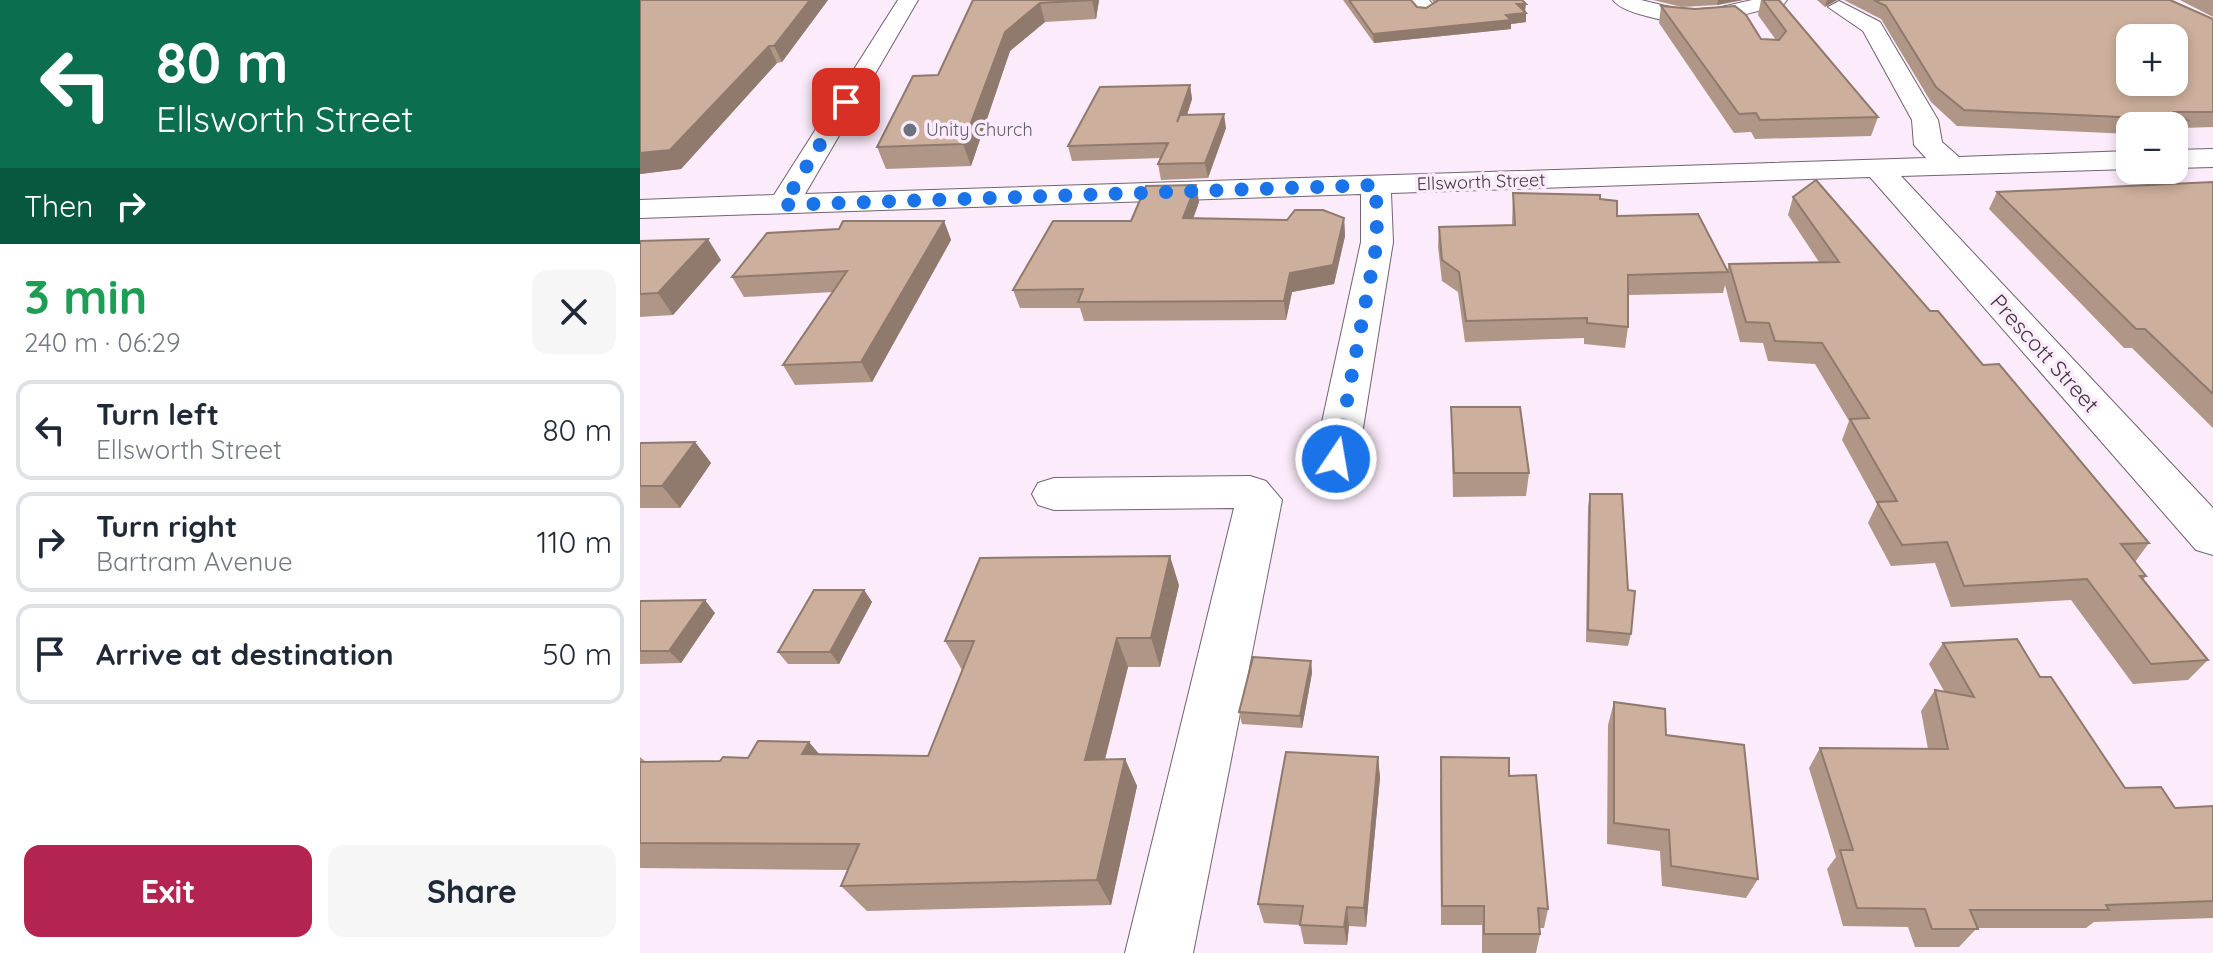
<!DOCTYPE html>
<html lang="en">
<head>
<meta charset="utf-8">
<style>
  :root { --surface:#fff; --page:#f6f6f7; --text:#1f2937; --muted:#747a83; --line:#e0e1e3; --accent:#b42450 }
  body { margin:0; font-family:Quicksand,sans-serif; background:var(--page); color:var(--text); height:100vh; display:flex; flex-direction:column; font-size:30px; white-space:nowrap }
  * { box-sizing:border-box; margin:0 }
  p { font-size:26px; color:var(--muted) }
  .icon { flex:none; width:44px; height:44px; fill:none; stroke:currentColor; stroke-width:2; stroke-linecap:round; stroke-linejoin:round }
  .map { position:relative; flex:1; overflow:hidden }
  .panel { display:flex; flex-direction:column; background:var(--surface); width:640px }
  .panel>* { flex:none }
  .guide { background:#0b6e4f; color:#fff; overflow:hidden }
  .tools { position:absolute; left:1476px; top:24px; display:grid; gap:16px }
  .tools a { display:grid; place-items:center; width:72px; height:72px; border-radius:16px; background:var(--surface); box-shadow:0 4px 12px #0003; font-size:40px }
  .pin { position:absolute; display:grid; place-items:center; width:68px; height:68px; color:#fff; margin:-34px; border-radius:16px; box-shadow:0 4px 12px #0006 }
  .me { position:absolute; width:88px; margin:-44px; rotate:12deg; stroke-linejoin:round; filter:drop-shadow(0 0 6px #0008) }
  .turn { display:flex; align-items:center; gap:28px; height:168px; padding:0 24px; font-size:36px }
  .turn .icon { width:104px; height:104px; stroke-width:2.5 }
  .turn b { display:block; font-size:56px; line-height:68px }
  .then { display:flex; align-items:center; height:76px; padding:0 24px; background:#0003; gap:16px; font-size:30px }
  .round { display:grid; place-items:center; flex:none; width:84px; height:84px; border-radius:16px; background:var(--page) }
  .overview { display:flex; align-items:center; justify-content:space-between; height:136px; padding:0 24px }
  h1 { font-size:48px; font-weight:700; line-height:60px; color:#1e9e55 }
  .action { display:flex; gap:16px; margin-top:auto; padding:16px 24px }
  .action a { flex:1; height:92px; border-radius:16px; background:var(--accent); color:#fff; font-size:32px; font-weight:700; line-height:92px; text-align:center }
  .action a+a { background:var(--page); color:var(--text) }
  ul { padding:0; list-style:none }
  li { display:flex; align-items:center; gap:24px; height:100px; margin:0 16px 12px; padding:0 8px; border:4px solid var(--line); border-radius:16px }
  li div { flex:1 }
  li b { display:block; font-size:30px }
  li em { font-style:normal }
  main { display:flex; flex:1; min-height:0 }
  .map>svg:first-child { display:block }
  .lines { fill:none; stroke-linecap:round; stroke-linejoin:round }
  .minor-casing { stroke:#726370; stroke-width:2 }
  .minor { fill:#fff; fill-rule:evenodd }
  .wall { fill:#af9686 }
  .shaded-wall { fill:#8f7a6d }
  .building { fill:#ccaf9c; stroke:#8f7a6d; stroke-width:2; fill-rule:evenodd }
  .route { stroke:#1a73e8; stroke-width:14; stroke-dasharray:0 25.2 }
  .worship-dot { fill:#6b7280; stroke:#fcebfb; stroke-width:3 }
  .labels { text-anchor:middle; stroke-width:7; stroke-linejoin:round; paint-order:stroke }
  .far-worship-label { font-size:18px; fill:#5b616d; stroke:#fcebfb; text-anchor:start }
  .far-street-label { font-size:18px; fill:#40393f; stroke:#fcebfb }
  .street-label { font-size:22px; fill:#40393f; stroke:#fcebfb }
</style>
</head>
<body>
<main>
<section class="panel">
<div class="guide">
<div class="turn"><svg class="icon" aria-label="left" viewBox="0 0 24 24"><path d="M17 20v-9H6M10 6l-5 5 5 5"/></svg><div><b>80 m</b>Ellsworth Street</div></div>
<div class="then">Then<svg class="icon" aria-label="right" viewBox="0 0 24 24"><path d="M7 20v-9h11M14 6l5 5-5 5"/></svg></div>
</div>
<div class="overview"><div><h1>3 min</h1><p>240 m · 06:29</p></div><a class="round"><svg class="icon" aria-label="close" viewBox="0 0 24 24"><path d="M6 6l12 12M18 6L6 18"/></svg></a></div>
<ul>
<li><svg class="icon" aria-label="left" viewBox="0 0 24 24"><path d="M17 20v-9H6M10 6l-5 5 5 5"/></svg><div><b>Turn left</b><p>Ellsworth Street</p></div><em>80 m</em></li>
<li><svg class="icon" aria-label="right" viewBox="0 0 24 24"><path d="M7 20v-9h11M14 6l5 5-5 5"/></svg><div><b>Turn right</b><p>Bartram Avenue</p></div><em>110 m</em></li>
<li><svg class="icon" aria-label="arrive" viewBox="0 0 24 24"><path d="M6 21V4h12l-3 4 3 4H6"/></svg><div><b>Arrive at destination</b></div><em>50 m</em></li>
</ul>
<div class="action"><a>Exit</a><a>Share</a></div>
</section>
<div class="map">
<svg width="1573" height="953" viewBox="0 0 1573 953">
  <rect width="100%" height="100%" fill="#fcebfb"/>
  <g class="lines">
    <!-- minor casing -->
    <g class="minor-casing">
      <g id="minor">
        <polygon points="258,0 278,0 165,194 1286,158 1274,145 1272,120 1223,31 1188,7 1199,1 1240,22 1298,120 1302,142 1319,157 1490,151 1490,169 1261,176 1573,508 1573,555 1556,550 1230,177 751,193 753,242 718,459 711,469 696,474 681,469 674,459 721,242 721,194 0,218 0,200 134,195"/>
        <polygon points="768,0 789,0 796,8 785,14 777,13"/>
        <path d="M973,0H1001L1042,10L1077,8L1112,0H1147L1144,4C1097,17 1055,30 1006,16C995,13 980,9 973,0Z"/>
        <polygon points="1573,149 1573,167 1534,168 1534,150"/>
        <polygon points="610,476 626,481 642,500 553,953 485,953 594,508 414,510 398,505 392,494 398,483 414,478"/>
      </g>
    </g>
    <!-- minor -->
    <use href="#minor" class="minor"/>
  </g>
  <!-- wall -->
  <g class="wall">
    <polygon points="0,0 188,0 142,62 137,63 41,169 0,174"/>
    <polygon points="333,0 459,0 456,19 405,22 370,51 331,166 246,169 237,147 298,75"/>
    <polygon points="703,0 771,0 777,7 786,8 794,3 792,0 882,0 886,13 886,22 871,24 871,29 734,43"/>
    <polygon points="1013,0 1103,0 1077,5 1042,7"/>
    <polygon points="1121,0 1123,0 1238,117 1231,136 1115,139 1111,132 1094,133 1019,23 1021,6 1121,39 1136,40 1118,15"/>
    <polygon points="1177,0 1197,0 1185,7"/>
    <polygon points="1204,0 1530,0 1573,19 1573,127 1542,128 1538,136 1534,135 1534,126 1490,126 1490,134 1317,126 1291,102 1241,19"/>
    <polygon points="1540,0 1573,0 1573,17"/>
    <polygon points="550,85 552,99 547,115 586,128 568,178 521,180 518,164 521,158 432,161 428,146"/>
    <polygon points="1573,182 1573,428 1492,348 1484,348 1349,209 1357,192"/>
    <polygon points="556,185 559,202 553,218 647,220 704,218 705,236 694,284 652,292 646,320 444,321 440,308 380,308 373,290 491,221"/>
    <polygon points="873,193 960,199 977,216 1087,271 1089,264 1179,262 1148,215 1153,197 1290,311 1343,365 1509,543 1495,562 1506,576 1503,580 1568,660 1548,680 1493,684 1431,600 1311,607 1295,563 1251,566 1228,523 1237,504 1202,440 1209,421 1175,364 1128,361 1123,343 1100,342 1085,285 1083,293 988,295 988,327 985,348 944,344 944,338 825,342 818,292 802,281 798,247 799,227 872,225"/>
    <polygon points="304,221 311,240 232,382 155,385 143,365 193,292 104,297 92,277 199,229"/>
    <polygon points="0,241 81,260 33,315 0,317"/>
    <polygon points="811,407 889,473 886,496 813,497"/>
    <polygon points="55,442 71,463 40,508 0,508 0,444"/>
    <polygon points="950,494 991,634 988,646 946,642 948,507"/>
    <polygon points="539,585 520,667 488,667 465,759 485,759 497,786 471,905 227,911 201,886 208,870 0,868 0,757 6,762 80,761 108,758 180,754 288,756 322,670 305,641"/>
    <polygon points="224,590 232,602 199,664 148,664 138,652"/>
    <polygon points="0,601 75,613 41,663 0,664"/>
    <polygon points="1303,643 1400,677 1485,788 1535,808 1573,806 1573,918 1454,922 1446,928 1337,928 1319,947 1275,947 1268,927 1203,926 1187,869 1196,857 1169,768 1180,748 1288,749 1281,711 1295,690 1304,691 1289,664"/>
    <polygon points="671,661 672,673 662,728 602,724 599,712"/>
    <polygon points="974,702 1026,735 1118,879 1106,898 1022,886 1020,851 967,844 968,725"/>
    <polygon points="738,757 740,778 726,927 709,926 707,945 664,944 660,925 624,923 618,904"/>
    <polygon points="869,776 908,909 904,928 900,928 900,934 896,953 842,953 842,925 801,925 800,779"/>
  </g>
  <!-- shaded-wall -->
  <g class="shaded-wall">
    <polygon points="170,0 188,0 142,62 134,46"/>
    <polygon points="452,0 459,0 456,19"/>
    <polygon points="1078,0 1103,0 1077,5"/>
    <polygon points="1187,0 1197,0 1185,7"/>
    <polygon points="400,3 405,22 370,51 331,166 323,144 365,32"/>
    <polygon points="877,4 886,4 885,12"/>
    <polygon points="886,13 886,22 871,24 871,29 734,43 733,34"/>
    <polygon points="129,46 137,63 41,169 0,174 0,153"/>
    <polygon points="550,85 552,99 540,136 537,122"/>
    <polygon points="584,114 586,128 568,178 565,163"/>
    <polygon points="556,185 559,202 547,236 543,218"/>
    <polygon points="704,218 705,236 694,284 652,292 646,320 644,301 650,273"/>
    <polygon points="304,221 311,240 232,382 221,362"/>
    <polygon points="68,239 81,260 33,315 18,293"/>
    <polygon points="55,442 71,463 40,508 22,486"/>
    <polygon points="530,556 539,585 520,667 511,638"/>
    <polygon points="224,590 232,602 199,664 190,652"/>
    <polygon points="65,600 75,613 41,663 29,651"/>
    <polygon points="477,638 488,667 458,787 445,760"/>
    <polygon points="671,661 672,673 662,728 660,716"/>
    <polygon points="169,742 193,770 162,754"/>
    <polygon points="738,757 740,778 726,927 724,908"/>
    <polygon points="485,759 497,786 471,905 457,880"/>
    <polygon points="707,907 709,926 707,945 704,927"/>
  </g>
  <!-- building -->
  <g class="building">
    <polygon points="0,0 170,0 134,46 129,46 30,150 0,153"/>
    <polygon points="333,0 452,0 400,3 365,32 323,144 237,147 273,76 298,75"/>
    <polygon points="709,0 771,0 777,7 786,8 799,0 882,0 886,4 877,4 886,13 866,15 871,20 733,34"/>
    <polygon points="1123,0 1139,0 1238,117 1120,120 1116,113 1099,114 1021,6 1055,9 1095,6 1106,15 1121,39 1139,40 1146,31"/>
    <path d="M1234,0H1530L1573,19V112H1535L1547,120L1324,110L1296,87L1246,6ZM1490,38H1534V82H1490Z"/>
    <polygon points="550,85 537,122 540,115 584,114 565,163 518,164 528,143 428,146 460,87"/>
    <polygon points="1176,180 1290,311 1298,311 1343,365 1359,364 1509,543 1481,544 1506,576 1500,576 1568,660 1511,664 1447,579 1324,586 1307,542 1262,545 1237,502 1257,501 1210,419 1229,418 1182,343 1135,341 1129,323 1106,322 1089,264 1199,262 1153,197"/>
    <polygon points="1573,182 1573,394 1505,329 1496,329 1357,192"/>
    <polygon points="556,185 543,218 647,220 655,210 683,210 704,218 693,265 650,273 644,301 438,302 443,289 373,290 413,221 491,221 506,186"/>
    <polygon points="873,193 960,195 960,199 977,201 977,216 1058,214 1088,272 988,275 988,327 947,323 947,318 826,321 819,272 802,260 799,227 875,225"/>
    <polygon points="203,221 304,221 221,362 143,365 207,271 92,277 127,233 199,229"/>
    <polygon points="68,239 18,293 0,294 0,241"/>
    <polygon points="811,407 880,407 889,473 814,473"/>
    <polygon points="55,442 22,486 0,486 0,444 1,443"/>
    <polygon points="950,494 982,494 988,590 995,591 991,634 948,630"/>
    <polygon points="530,556 511,638 477,638 445,760 485,759 457,880 201,886 219,844 0,843 0,762 80,761 83,757 108,758 118,741 169,742 162,754 288,756 334,641 305,641 340,558"/>
    <polygon points="174,590 224,590 190,652 138,652"/>
    <polygon points="65,600 29,651 0,651 0,601"/>
    <polygon points="1377,639 1400,677 1411,677 1485,788 1521,787 1535,808 1573,806 1573,901 1466,905 1469,910 1330,910 1338,929 1292,929 1285,909 1217,908 1200,850 1213,850 1180,748 1308,749 1295,690 1334,697 1303,643"/>
    <polygon points="613,657 671,661 660,716 599,712"/>
    <polygon points="974,702 1025,709 1026,735 1104,745 1118,879 1031,866 1029,830 974,823"/>
    <polygon points="646,752 738,757 724,908 707,907 704,927 660,925 663,906 618,904"/>
    <polygon points="801,757 869,758 869,776 896,775 908,909 898,908 900,934 844,934 844,906 802,906"/>
  </g>
  <g class="lines">
    <!-- route -->
    <polyline class="route" points="206,102 143,205 736,185 737,242 696,459"/>
  </g>
  <!-- markers -->
  <circle class="worship-dot" cx="270" cy="130" r="8"/>
  <g class="labels">
    <!-- far-worship labels -->
    <g class="far-worship-label">
      <text x="286" y="136">Unity Church</text>
    </g>
    <!-- far-street labels -->
    <g class="far-street-label">
      <text transform="translate(841 182) rotate(-2)" y="6">Ellsworth Street</text>
    </g>
    <!-- street labels -->
    <g class="street-label">
      <text transform="translate(1405 353) rotate(48)" y="8">Prescott Street</text>
    </g>
  </g>
</svg>
<div class="tools">
<a>+</a>
<a>−</a>
</div>
<div class="pin" style="left:206px;top:102px;background:#d93025"><svg class="icon" aria-label="arrive" viewBox="0 0 24 24"><path d="M6 21V4h12l-3 4 3 4H6"/></svg></div>
<svg class="me" style="left:696px;top:459px" viewBox="-20 -20 40 40"><circle r="17" fill="#1a73e8" stroke="#fff" stroke-width="3"/><path d="M0-11L8 9 0 5-8 9z" fill="#fff"/></svg>
</div>
</main>
</body>
</html>
